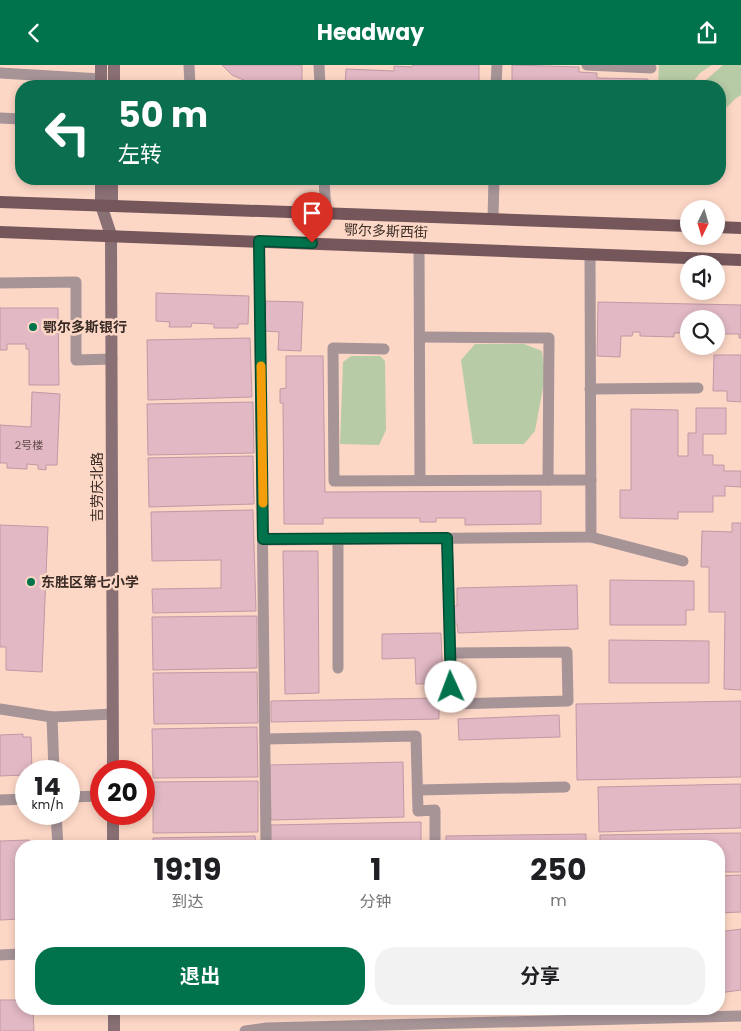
<!DOCTYPE html>
<html lang="zh">
<head>
<meta charset="utf-8">
<style>
  :root { --surface:#fff; --page:#f2f2f2; --text:#202124; --muted:#757577; --accent:#00724c }
  body { margin:0; font-family:Poppins,"Noto Sans SC",sans-serif; background:var(--page); color:var(--text); height:100vh; display:flex; flex-direction:column; font-size:19px; white-space:nowrap }
  * { box-sizing:border-box; margin:0 }
  p { font-size:16px; color:var(--muted) }
  .icon { flex:none; width:28px; height:28px; fill:none; stroke:currentColor; stroke-width:2; stroke-linecap:round; stroke-linejoin:round }
  .map { position:relative; flex:1; overflow:hidden }
  .drawer { position:absolute; left:15px; top:775px; width:710px; height:175px; display:flex; flex-direction:column; background:var(--surface); border-radius:20px; box-shadow:0 2px 8px #0003 }
  .drawer>* { flex:none }
  .guide { position:absolute; left:15px; top:15px; width:711px; height:105px; border-radius:20px; box-shadow:0 2px 8px #0003; background:#0b6e4f; color:#fff; overflow:hidden }
  .needle { width:32px; rotate:185deg }
  .tools { position:absolute; left:680px; top:135px; display:grid; gap:10px }
  .tools a { display:grid; place-items:center; width:45px; height:45px; border-radius:50%; background:var(--surface); box-shadow:0 2px 8px #0003; font-size:25px }
  .speed { position:absolute; left:15px; top:695px; display:flex; gap:10px; font-size:25px; font-weight:700; text-align:center }
  .speed>* { display:grid; place-content:center; width:65px; height:65px; border-radius:50%; background:var(--surface); box-shadow:0 2px 8px #0003; line-height:1 }
  .speed small { font-size:12px; font-weight:400 }
  .speed .limit { border:8px solid #d22; background:#fff; color:#111 }
  .pin { position:absolute; display:grid; place-items:center; width:42px; height:42px; color:#fff; margin:-51px -21px; border-radius:50% 50% 50% 0; rotate:-45deg; box-shadow:0 0 5px #0007 }
  .pin .icon { rotate:45deg }
  .me { position:absolute; width:55px; margin:-28px; rotate:358deg; stroke-linejoin:round; filter:drop-shadow(0 0 4px #0008) }
  .turn { display:flex; align-items:center; gap:18px; height:105px; padding:0 20px; font-size:22px }
  .turn .icon { width:65px; height:65px; stroke-width:2.5 }
  .turn b { display:block; font-size:35px; line-height:42px }
  .eta { display:flex; justify-content:space-evenly; align-items:center; height:85px; text-align:center }
  .eta b { font-size:30px; font-weight:700; line-height:35px }
  .button { display:flex; gap:10px; margin-top:auto; padding:10px 20px }
  .button a { flex:1; height:58px; border-radius:20px; background:var(--accent); color:#fff; font-size:20px; font-weight:700; line-height:58px; text-align:center }
  .button a+a { background:var(--page); color:var(--text) }
  header { display:flex; justify-content:space-between; align-items:center; height:65px; padding:0 20px; background:var(--accent); color:#fff; font-size:22px; font-weight:700 }
  .map>svg:first-child { display:block }
  .green { fill:#b8cba7 }
  .building { fill:#e1b8c3; stroke:#c099a4 }
  .lines { fill:none; stroke-linecap:round; stroke-linejoin:round }
  .service { stroke:#a69497; stroke-width:11 }
  .secondary { stroke:#897074; stroke-width:12 }
  .primary { stroke:#74565b; stroke-width:12 }
  .route-casing { stroke:#004a31; stroke-width:12 }
  .route { stroke:#00724c; stroke-width:9 }
  .slow { stroke:#f59e0b; stroke-width:9 }
  .poi-dot { fill:#00724c; stroke:#fdd7c6; stroke-width:2 }
  .labels { text-anchor:middle; stroke-width:5; stroke-linejoin:round; paint-order:stroke }
  .number-label { font-size:11px; fill:#634e4c }
  .street-label { font-size:14px; fill:#392b25; stroke:#fdd7c6 }
  .poi-label { font-size:14px; font-weight:bold; fill:#392b25; stroke:#fdd7c6; text-anchor:start }
</style>
</head>
<body>
<header><svg class="icon" aria-label="back" viewBox="0 0 24 24"><path d="M15 5l-7 7 7 7"/></svg>Headway<svg class="icon" aria-label="share" viewBox="0 0 24 24"><path d="M12 15V3M7 8l5-5 5 5M5 13v7h14v-7"/></svg></header>
<div class="map">
<svg width="741" height="966" viewBox="0 0 741 966">
  <rect width="100%" height="100%" fill="#fdd7c6"/>
  <!-- green -->
  <g class="green">
    <polygon points="659,0 712,0 700,8 690,21 658,21"/>
    <polygon points="723,0 741,0 741,30 735,34 720,49 720,21 699,21"/>
    <polygon points="475,279 524,279 542,286 545,312 535,366 524,379 473,379 461,295"/>
    <polygon points="351,291 380,291 385,296 386,365 379,380 340,379 343,297"/>
  </g>
  <!-- building -->
  <g class="building">
    <polygon points="222,0 302,0 302,16 261,18 246,16 232,10"/>
    <polygon points="413,0 479,0 479,21 345,21 346,4 394,6 394,1 412,2"/>
    <polygon points="512,0 579,2 579,7 597,8 597,13 648,14 648,21 512,21"/>
    <polygon points="156,228 249,231 248,259 238,259 238,263 214,263 214,259 192,258 191,262 169,262 170,257 156,256"/>
    <polygon points="266,236 303,237 301,286 278,285 279,267 265,266"/>
    <polygon points="598,237 741,240 741,273 739,273 739,269 717,269 716,273 716,254 689,254 689,268 674,268 674,272 640,271 640,267 633,267 632,271 621,271 620,292 597,291"/>
    <polygon points="0,243 58,243 59,320 29,320 29,284 26,284 26,279 7,279 7,285 0,285"/>
    <polygon points="250,273 252,332 148,335 147,275"/>
    <polygon points="714,290 741,290 741,337 727,336 727,326 713,326"/>
    <polygon points="286,291 323,291 325,427 541,426 541,459 465,460 465,453 436,453 436,457 420,457 420,453 323,453 323,459 284,459 283,338 280,338 280,324 286,323"/>
    <polygon points="32,327 60,329 57,400 46,400 46,405 38,404 38,400 27,399 27,404 7,403 7,398 0,398 0,360 31,362"/>
    <polygon points="253,337 254,388 148,390 147,339"/>
    <polygon points="696,343 726,343 726,369 703,369 703,390 713,390 713,400 724,400 724,406 741,406 741,422 725,421 725,431 713,431 713,447 678,447 678,454 620,453 620,425 631,425 631,344 678,345 678,391 688,391 688,368 696,368"/>
    <polygon points="253,391 254,439 149,442 148,393"/>
    <polygon points="253,445 256,546 153,548 152,524 221,523 221,495 152,496 151,447"/>
    <polygon points="732,458 741,458 741,625 724,624 725,547 709,547 709,502 701,502 702,466 732,467"/>
    <polygon points="0,460 48,462 42,607 6,605 6,582 0,582"/>
    <polygon points="283,486 318,486 319,628 285,629"/>
    <polygon points="610,515 694,516 694,545 686,545 686,560 610,560"/>
    <polygon points="577,520 578,564 458,568 457,559 452,559 451,541 457,541 457,523"/>
    <polygon points="257,551 257,603 153,605 152,552"/>
    <polygon points="441,568 443,618 416,619 415,593 382,594 382,569"/>
    <polygon points="609,575 709,576 709,618 609,618"/>
    <polygon points="257,607 258,658 154,659 153,608"/>
    <polygon points="439,633 439,654 271,657 271,636"/>
    <polygon points="741,636 741,712 577,715 576,639"/>
    <polygon points="559,650 560,672 459,675 458,654"/>
    <polygon points="257,662 258,712 153,713 152,664"/>
    <polygon points="23,669 23,672 31,672 32,706 24,706 24,710 0,711 0,670"/>
    <polygon points="403,697 404,752 271,755 270,700"/>
    <polygon points="258,716 258,767 153,768 153,717"/>
    <polygon points="741,719 741,763 599,767 598,722"/>
    <polygon points="421,757 421,781 271,781 271,760"/>
    <polygon points="741,768 741,807 719,807 719,781 600,781 600,770"/>
    <polygon points="586,769 586,781 446,781 446,771"/>
    <polygon points="255,771 256,781 153,781 153,773"/>
    <polygon points="29,775 29,781 21,781 21,854 0,855 0,776"/>
    <polygon points="741,810 741,847 719,848 719,811"/>
    <polygon points="741,864 741,925 719,928 719,867"/>
    <polygon points="0,935 21,935 21,944 33,944 34,966 0,966"/>
  </g>
  <g class="lines">
    <!-- service -->
    <g class="service">
      <polyline points="189,0 190,21"/>
      <polyline points="319,0 320,21"/>
      <polyline points="587,0 651,3"/>
      <polyline points="0,8 101,14"/>
      <polyline points="496,21 497,0"/>
      <polyline points="0,53 21,54"/>
      <polyline points="324,114 326,149"/>
      <polyline points="493,154 494,114"/>
      <polyline points="259,176 266,781"/>
      <polyline points="419,182 420,415"/>
      <polyline points="0,218 76,217 76,295 112,294"/>
      <polyline points="420,272 549,273 548,415"/>
      <polyline points="384,284 333,283 334,416 591,415"/>
      <polyline points="590,324 698,323"/>
      <polyline points="591,472 683,496"/>
      <polyline points="447,473 452,639 568,636 567,587 450,588"/>
      <polyline points="338,474 338,603"/>
      <polyline points="263,475 591,472 590,189"/>
      <polyline points="0,644 52,652 113,649"/>
      <polyline points="52,652 54,706"/>
      <polyline points="265,674 416,671 418,746 435,745 435,781"/>
      <polyline points="418,725 565,722"/>
      <polyline points="69,732 101,731"/>
      <polyline points="0,735 26,734"/>
      <polyline points="56,749 58,781"/>
      <polyline points="0,890 21,889"/>
      <polyline points="245,966 267,963 741,951"/>
    </g>
    <!-- secondary -->
    <g class="secondary">
      <polyline points="101,0 101,21"/>
      <polyline points="114,21 114,0"/>
      <polyline points="101,114 101,140 111,170 113,706"/>
      <polyline points="112,141 112,114"/>
      <polyline points="113,749 113,781"/>
      <polyline points="114,944 114,966"/>
    </g>
    <!-- primary -->
    <g class="primary">
      <polyline points="0,137 689,161"/>
      <polyline points="716,162 741,163"/>
      <polyline points="0,167 741,195"/>
    </g>
  </g>
  <g class="lines">
    <!-- route casing -->
    <g class="route-casing">
      <polyline id="route" points="312,178 259,176 263,474 447,473 451,622"/>
    </g>
    <!-- route -->
    <use href="#route" class="route"/>
    <!-- slow -->
    <polyline class="slow" points="261,301 263,438"/>
  </g>
  <!-- markers -->
  <g class="poi-dot">
    <circle cx="33" cy="262" r="5"/>
    <circle cx="31" cy="517" r="5"/>
  </g>
  <g class="labels">
    <!-- number labels -->
    <g class="number-label">
      <text x="29" y="384">2号楼</text>
    </g>
    <!-- street labels -->
    <g class="street-label">
      <text transform="translate(386 166) rotate(2)" y="5">鄂尔多斯西街</text>
      <text transform="translate(97 422) rotate(-90)" y="5">吉劳庆北路</text>
    </g>
    <!-- poi labels -->
    <g class="poi-label">
      <text x="43" y="267">鄂尔多斯银行</text>
      <text x="41" y="522">东胜区第七小学</text>
    </g>
  </g>
</svg>
<div class="tools">
<a><svg class="needle" viewBox="-14 -14 28 28"><path d="M0-13l5 13h-10z" fill="#e53935"/><path d="M0 13l5-13h-10z" fill="#757577"/></svg></a>
<a><svg class="icon" aria-label="sound" viewBox="0 0 24 24"><path d="M4 9h4l5-4v14l-5-4H4zM17 9q2 3 0 6"/></svg></a>
<a><svg class="icon" aria-label="search" viewBox="0 0 24 24"><circle cx="10" cy="10" r="6"/><path d="M15 15l6 6"/></svg></a>
</div>
<div class="speed"><div>14<small>km/h</small></div><div class="limit">20</div></div>
<div class="pin" style="left:312px;top:178px;background:#d93025"><svg class="icon" aria-label="arrive" viewBox="0 0 24 24"><path d="M6 21V4h12l-3 4 3 4H6"/></svg></div>
<svg class="me" style="left:451px;top:622px" viewBox="-20 -20 40 40"><circle r="19" fill="#fff"/><path d="M0-13L10 11 0 6-10 11z" fill="#00724c"/></svg>
<div class="guide">
<div class="turn"><svg class="icon" aria-label="left" viewBox="0 0 24 24"><path d="M17 20v-9H6M10 6l-5 5 5 5"/></svg><div><b>50 m</b>左转</div></div>
</div>
<section class="drawer">
<div class="eta">
<div><b>19:19</b><p>到达</p></div>
<div><b>1</b><p>分钟</p></div>
<div><b>250</b><p>m</p></div>
</div>
<div class="button"><a>退出</a><a>分享</a></div>
</section>
</div>
</body>
</html>
